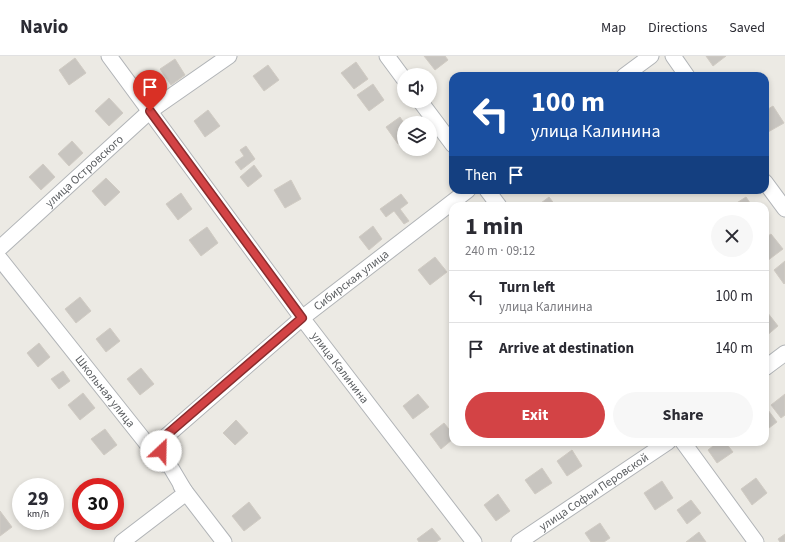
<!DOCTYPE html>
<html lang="en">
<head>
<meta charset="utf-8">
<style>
  :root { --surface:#fff; --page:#f7f7f7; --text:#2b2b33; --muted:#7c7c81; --line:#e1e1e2; --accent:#d34345 }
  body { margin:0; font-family:"Source Sans 3",sans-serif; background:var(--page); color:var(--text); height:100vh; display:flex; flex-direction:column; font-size:15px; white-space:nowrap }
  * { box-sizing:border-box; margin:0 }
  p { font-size:13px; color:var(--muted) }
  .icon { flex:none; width:22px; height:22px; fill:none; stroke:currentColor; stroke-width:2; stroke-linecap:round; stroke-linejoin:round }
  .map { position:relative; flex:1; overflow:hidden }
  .side { position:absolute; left:449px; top:146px; width:320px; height:244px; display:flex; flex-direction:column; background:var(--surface); border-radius:12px; box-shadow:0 2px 6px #0003 }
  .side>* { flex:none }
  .banner { position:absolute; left:449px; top:16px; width:320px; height:122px; border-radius:12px; box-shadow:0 2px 6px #0003; background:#1a4fa0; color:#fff; overflow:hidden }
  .fabs { position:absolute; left:397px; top:12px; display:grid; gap:8px }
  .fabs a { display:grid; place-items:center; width:40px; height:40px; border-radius:50%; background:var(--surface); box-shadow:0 2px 6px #0003; font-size:20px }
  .speed { position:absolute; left:12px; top:422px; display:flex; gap:8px; font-size:20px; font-weight:700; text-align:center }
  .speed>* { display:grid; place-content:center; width:52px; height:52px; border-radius:50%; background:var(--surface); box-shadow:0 2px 6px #0003; line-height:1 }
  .speed small { font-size:10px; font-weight:400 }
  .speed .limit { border:6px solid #d22; background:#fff; color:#111 }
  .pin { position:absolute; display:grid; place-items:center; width:34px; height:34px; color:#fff; margin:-41px -17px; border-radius:50% 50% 50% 0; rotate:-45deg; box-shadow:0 0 4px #0007 }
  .pin .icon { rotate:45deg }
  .me { position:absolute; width:44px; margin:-22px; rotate:24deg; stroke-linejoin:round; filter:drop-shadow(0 0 3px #0008) }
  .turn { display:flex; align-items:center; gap:14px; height:84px; padding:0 16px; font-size:18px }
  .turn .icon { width:52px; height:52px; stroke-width:2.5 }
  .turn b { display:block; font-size:28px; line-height:34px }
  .then { display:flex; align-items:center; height:38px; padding:0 16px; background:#0003; gap:8px; font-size:15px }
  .round { display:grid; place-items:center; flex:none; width:42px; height:42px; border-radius:21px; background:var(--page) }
  .summary { display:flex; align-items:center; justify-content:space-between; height:68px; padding:0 16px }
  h1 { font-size:24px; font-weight:700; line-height:30px }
  .button { display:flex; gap:8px; margin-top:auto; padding:8px 16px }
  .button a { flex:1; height:46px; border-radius:24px; background:var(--accent); color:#fff; font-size:16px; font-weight:700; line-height:46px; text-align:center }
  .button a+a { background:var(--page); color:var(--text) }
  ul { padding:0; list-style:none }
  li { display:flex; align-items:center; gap:12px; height:52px; padding:0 16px; border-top:1px solid var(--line) }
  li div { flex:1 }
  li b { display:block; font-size:15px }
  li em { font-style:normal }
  header { display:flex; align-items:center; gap:24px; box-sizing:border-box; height:56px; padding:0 20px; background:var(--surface); border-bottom:1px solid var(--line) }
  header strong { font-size:19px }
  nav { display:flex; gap:22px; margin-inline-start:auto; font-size:14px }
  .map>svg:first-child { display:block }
  .building { fill:#c8c5c0; stroke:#d0cbc3 }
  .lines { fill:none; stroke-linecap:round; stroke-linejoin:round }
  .minor-casing { stroke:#b1b4b7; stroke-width:17 }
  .minor { stroke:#fff; stroke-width:15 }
  .route-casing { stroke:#892c2d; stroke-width:10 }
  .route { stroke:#d34345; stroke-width:7 }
  .labels { text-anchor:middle; stroke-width:4; stroke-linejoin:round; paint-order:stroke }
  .street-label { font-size:12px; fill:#5c5f62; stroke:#fff }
</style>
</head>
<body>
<header>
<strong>Navio</strong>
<nav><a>Map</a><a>Directions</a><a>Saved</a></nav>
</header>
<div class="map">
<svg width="785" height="486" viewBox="0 0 785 486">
  <rect width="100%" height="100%" fill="#eceae4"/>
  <!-- building -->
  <g class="building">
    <polygon points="424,0 445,0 448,4 435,14"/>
    <polygon points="706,0 726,0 713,10"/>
    <polygon points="75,2 86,17 69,29 59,14"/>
    <polygon points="175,3 185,19 171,29 160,13"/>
    <polygon points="356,6 368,23 354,33 341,17"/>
    <polygon points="268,9 279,24 264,35 253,20"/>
    <polygon points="373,28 384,44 369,55 357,39"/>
    <polygon points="109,42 123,57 109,70 95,55"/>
    <polygon points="773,50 784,67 768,76 765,71 765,55"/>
    <polygon points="208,54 220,70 205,81 194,65"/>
    <polygon points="400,61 404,67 404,83 398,88 386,71"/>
    <polygon points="72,85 83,97 69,110 58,98"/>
    <polygon points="246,90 255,103 241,114 235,106 244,100 240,94"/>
    <polygon points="43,108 55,121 41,134 29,121"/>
    <polygon points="254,109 262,120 248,131 240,121"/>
    <polygon points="106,122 120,136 105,150 92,135"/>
    <polygon points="291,124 301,143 285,152 274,134"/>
    <polygon points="181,137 192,153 178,164 166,148"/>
    <polygon points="401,138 408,147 400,153 409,165 404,168 394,155 386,161 380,153"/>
    <polygon points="549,141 556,150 537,150"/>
    <polygon points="746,141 752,150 732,150"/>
    <polygon points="373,170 382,183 369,194 359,181"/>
    <polygon points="207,171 218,187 201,200 189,184"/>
    <polygon points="771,178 783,193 767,205 765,203 765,182"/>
    <polygon points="435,201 447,216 430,229 418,214"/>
    <polygon points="785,205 785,227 784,228 774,214"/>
    <polygon points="80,241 91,255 76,267 65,253"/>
    <polygon points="767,256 778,270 765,281 765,258"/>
    <polygon points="110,272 120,285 106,296 96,283"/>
    <polygon points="39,287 50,301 38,311 27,297"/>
    <polygon points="141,312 154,328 140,339 127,323"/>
    <polygon points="63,315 70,325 59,333 51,323"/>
    <polygon points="83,337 95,352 80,364 68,349"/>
    <polygon points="418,338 429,351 413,363 403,350"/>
    <polygon points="785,338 785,359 781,362 771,349"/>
    <polygon points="765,350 777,366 765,375"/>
    <polygon points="236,364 248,377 235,389 223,377"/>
    <polygon points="444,367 453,378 453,383 441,393 430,378"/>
    <polygon points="105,373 117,389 104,399 91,383"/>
    <polygon points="718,386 725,386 733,396 717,407 708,394"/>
    <polygon points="572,394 582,410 567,420 557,405"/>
    <polygon points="542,412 552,427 535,438 525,424"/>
    <polygon points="756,422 767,437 752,449 741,433"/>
    <polygon points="662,425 673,442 655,454 644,437"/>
    <polygon points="498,438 510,455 496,465 484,449"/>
    <polygon points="691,444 701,457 687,468 677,454"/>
    <polygon points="249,446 261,462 244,475 232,460"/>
    <polygon points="0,455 12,471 0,480"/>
    <polygon points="600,467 610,482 604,486 591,486 585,477"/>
    <polygon points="432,472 441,483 436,486 419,486 417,483"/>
    <polygon points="699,476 706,486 686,486"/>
    <polygon points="785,478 785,486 780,486 778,483"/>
  </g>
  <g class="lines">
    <!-- minor casing -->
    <g class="minor-casing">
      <g id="minor">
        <path id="s1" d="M109,0L302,262L474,486"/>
        <polyline points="387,0 404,23"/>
        <polyline points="673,0 687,20"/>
        <polyline points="624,20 651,0"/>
        <polyline points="420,45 453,89"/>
        <polyline points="765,126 785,153"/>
        <polyline points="487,134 499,150"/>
        <path id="s2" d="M0,192L150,55L229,0"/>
        <path id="s3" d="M0,203L163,408"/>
        <polyline points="765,312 785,297"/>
        <polyline points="683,386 756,486"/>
        <polyline points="181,430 224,486"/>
        <path id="s4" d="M122,486L186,437L161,395L163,383L302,262L468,134"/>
        <path id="s5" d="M519,486L668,386"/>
      </g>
    </g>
    <!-- minor -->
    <use href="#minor" class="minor"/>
  </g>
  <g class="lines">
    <!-- route casing -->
    <g class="route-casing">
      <polyline id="route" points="150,55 302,262 163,382 161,395"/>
    </g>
    <!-- route -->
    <use href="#route" class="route"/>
  </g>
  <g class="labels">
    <!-- street labels -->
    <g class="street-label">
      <text dy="4" stroke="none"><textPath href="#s2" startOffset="114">улица Островского</textPath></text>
      <text dy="4" stroke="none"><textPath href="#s4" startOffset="388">Сибирская улица</textPath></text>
      <text dy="4" stroke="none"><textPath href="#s1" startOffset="388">улица Калинина</textPath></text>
      <text dy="4" stroke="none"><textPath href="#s3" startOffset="169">Школьная улица</textPath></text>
      <text dy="4" stroke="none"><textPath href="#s5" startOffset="90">улица Софьи Перовской</textPath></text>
    </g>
  </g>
</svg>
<div class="fabs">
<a><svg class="icon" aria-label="sound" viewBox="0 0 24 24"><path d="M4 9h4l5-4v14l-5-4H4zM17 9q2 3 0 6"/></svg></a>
<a><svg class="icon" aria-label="layers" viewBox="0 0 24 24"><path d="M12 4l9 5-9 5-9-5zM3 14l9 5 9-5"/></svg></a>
</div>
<div class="speed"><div>29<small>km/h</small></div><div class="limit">30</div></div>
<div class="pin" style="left:150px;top:55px;background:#d93025"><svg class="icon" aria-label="arrive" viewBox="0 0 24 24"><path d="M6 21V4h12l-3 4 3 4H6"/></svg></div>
<svg class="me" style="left:161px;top:395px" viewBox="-20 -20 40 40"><circle r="19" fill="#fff"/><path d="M0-13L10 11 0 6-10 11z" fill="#d34345"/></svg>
<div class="banner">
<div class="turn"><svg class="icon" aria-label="left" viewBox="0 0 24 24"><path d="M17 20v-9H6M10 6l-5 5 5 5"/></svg><div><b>100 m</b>улица Калинина</div></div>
<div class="then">Then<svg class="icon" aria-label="arrive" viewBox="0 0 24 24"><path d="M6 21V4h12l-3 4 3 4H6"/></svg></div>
</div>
<section class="side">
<div class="summary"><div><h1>1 min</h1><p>240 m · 09:12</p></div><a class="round"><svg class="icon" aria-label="close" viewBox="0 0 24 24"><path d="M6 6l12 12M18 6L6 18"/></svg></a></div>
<ul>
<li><svg class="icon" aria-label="left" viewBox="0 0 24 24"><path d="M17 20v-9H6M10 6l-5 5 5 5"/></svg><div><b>Turn left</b><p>улица Калинина</p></div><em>100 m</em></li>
<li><svg class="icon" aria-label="arrive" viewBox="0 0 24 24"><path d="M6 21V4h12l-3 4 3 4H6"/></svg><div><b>Arrive at destination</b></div><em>140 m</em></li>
</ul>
<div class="button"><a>Exit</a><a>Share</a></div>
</section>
</div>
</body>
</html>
